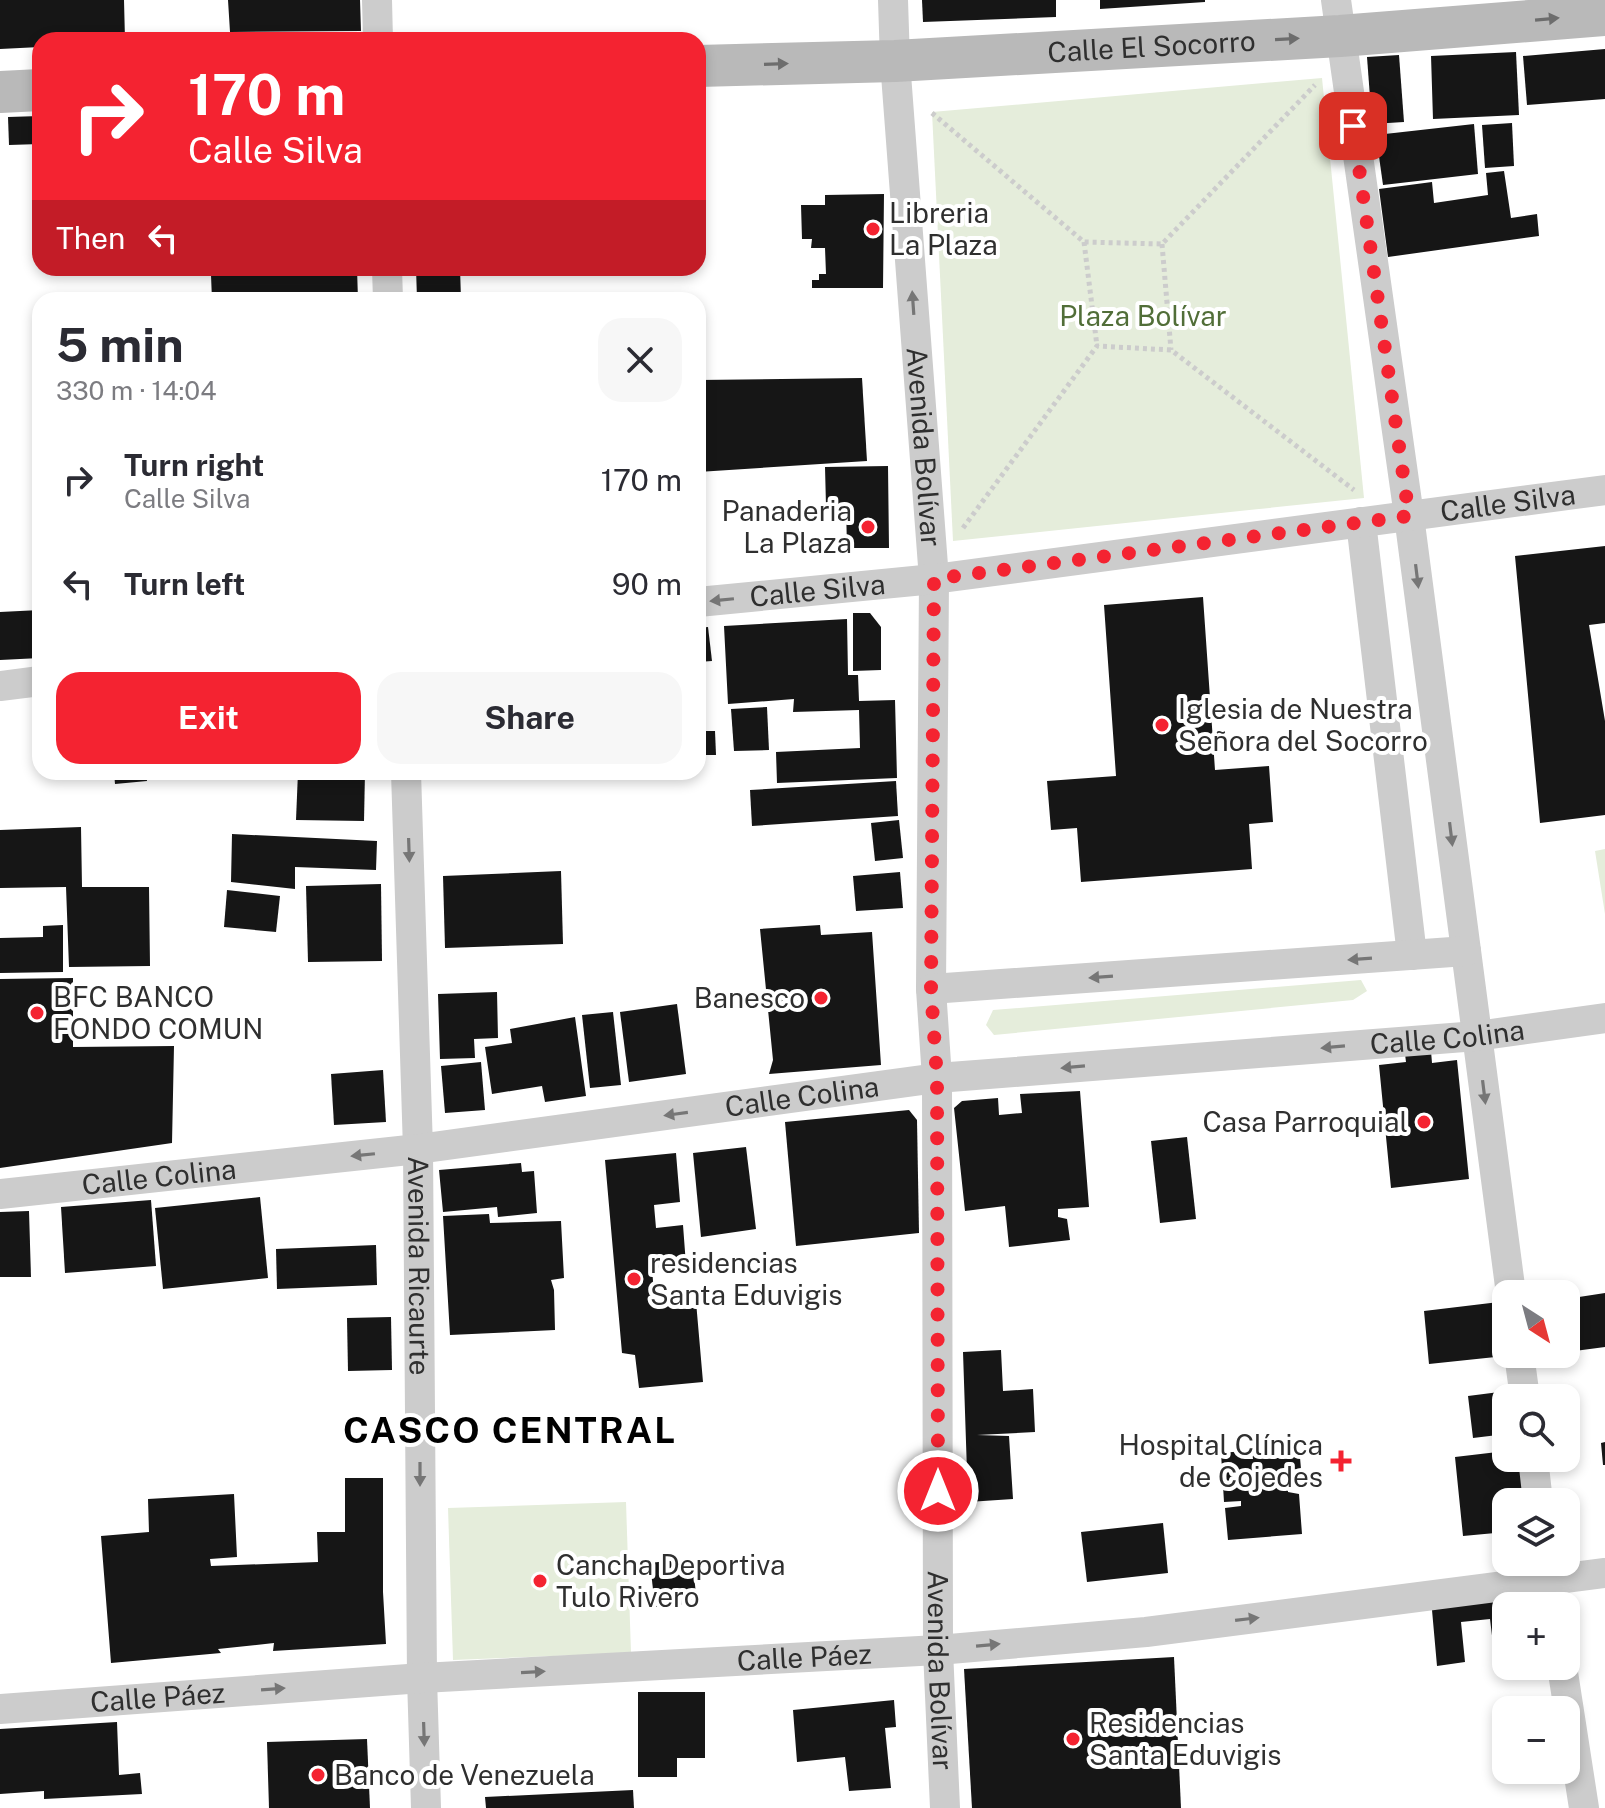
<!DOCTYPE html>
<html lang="en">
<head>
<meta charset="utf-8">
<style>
  :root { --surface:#fff; --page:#f7f7f7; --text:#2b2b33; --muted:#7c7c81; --accent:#f42331 }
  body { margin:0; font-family:"Public Sans",sans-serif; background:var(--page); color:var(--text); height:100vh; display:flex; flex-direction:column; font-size:30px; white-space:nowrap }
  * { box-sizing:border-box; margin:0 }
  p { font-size:26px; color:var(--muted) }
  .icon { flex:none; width:44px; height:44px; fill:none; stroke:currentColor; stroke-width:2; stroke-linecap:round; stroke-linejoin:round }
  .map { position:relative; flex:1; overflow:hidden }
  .panel { position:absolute; left:32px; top:292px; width:674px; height:488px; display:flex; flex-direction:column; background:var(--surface); border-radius:24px; box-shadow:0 4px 12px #0003 }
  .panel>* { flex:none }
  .guide { position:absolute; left:32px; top:32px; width:674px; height:244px; border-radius:24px; box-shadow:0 4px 12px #0003; background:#f42331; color:#fff; overflow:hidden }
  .needle { width:52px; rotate:144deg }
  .buttons { position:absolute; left:1492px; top:1280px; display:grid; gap:16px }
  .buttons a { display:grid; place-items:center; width:88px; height:88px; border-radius:16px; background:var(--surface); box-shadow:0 4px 12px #0003; font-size:40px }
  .pin { position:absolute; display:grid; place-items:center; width:68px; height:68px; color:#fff; margin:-34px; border-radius:16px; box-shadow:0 4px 12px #0006 }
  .me { position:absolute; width:88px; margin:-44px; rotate:0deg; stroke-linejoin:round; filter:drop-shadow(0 0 6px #0008) }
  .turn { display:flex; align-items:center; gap:28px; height:168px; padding:0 24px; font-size:36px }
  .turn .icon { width:104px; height:104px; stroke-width:2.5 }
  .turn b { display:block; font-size:56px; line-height:68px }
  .then { display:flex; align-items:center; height:76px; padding:0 24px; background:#0003; gap:16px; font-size:30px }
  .round { display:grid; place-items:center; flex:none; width:84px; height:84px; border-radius:24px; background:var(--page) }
  .headline { display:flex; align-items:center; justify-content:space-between; height:136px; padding:0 24px }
  h1 { font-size:48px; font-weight:700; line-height:60px }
  .cta { display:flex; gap:16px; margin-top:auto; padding:16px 24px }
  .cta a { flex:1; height:92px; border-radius:24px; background:var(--accent); color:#fff; font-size:32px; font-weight:700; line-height:92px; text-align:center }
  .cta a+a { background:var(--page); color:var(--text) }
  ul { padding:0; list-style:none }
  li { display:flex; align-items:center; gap:24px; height:104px; padding:0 24px }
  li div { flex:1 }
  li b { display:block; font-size:30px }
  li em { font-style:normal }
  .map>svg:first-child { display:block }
  .green { fill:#e5eddb }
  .building { fill:#161616 }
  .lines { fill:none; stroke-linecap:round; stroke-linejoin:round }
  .path { stroke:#ccc; stroke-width:5; stroke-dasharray:4 4; stroke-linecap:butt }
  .street { stroke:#ccc; stroke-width:30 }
  .secondary { stroke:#b9b9b9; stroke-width:42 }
  .oneway { fill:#6d6d6d }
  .oneway2 { fill:#767676 }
  .route { stroke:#f42331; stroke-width:14; stroke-dasharray:0 25.2 }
  .poi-dot { fill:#f42331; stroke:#fff; stroke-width:3 }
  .labels { text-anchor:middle; stroke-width:8; stroke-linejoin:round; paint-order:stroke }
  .street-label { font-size:28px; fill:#2f2f2f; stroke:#fff }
  .poi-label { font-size:28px; fill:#2f2f2f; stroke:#fff; text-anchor:start }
  .park-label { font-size:28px; fill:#516e38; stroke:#fff }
  .district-label { font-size:36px; font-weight:bold; letter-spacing:2px; fill:#000; stroke:#fff }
</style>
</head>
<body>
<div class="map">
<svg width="1605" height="1808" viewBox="0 0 1605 1808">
  <rect width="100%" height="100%" fill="#fff"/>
  <!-- green -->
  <g class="green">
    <polygon points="1322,78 1364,498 953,541 932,112"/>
    <polygon points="1605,849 1605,914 1595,851"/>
    <polygon points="1361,980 1367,991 1353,1000 994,1035 986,1025 993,1010"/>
    <polygon points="626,1502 631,1653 453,1660 448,1508"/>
  </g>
  <!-- building -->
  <g class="building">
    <polygon points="0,0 124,0 125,40 40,40 40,47 0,49"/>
    <polygon points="228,0 360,0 361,31 230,32"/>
    <polygon points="922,0 1056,0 1056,17 923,22"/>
    <polygon points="1100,0 1205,0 1205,2 1100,9"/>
    <polygon points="1605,49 1605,99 1527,105 1523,56"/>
    <polygon points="1516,52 1519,115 1433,119 1431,56"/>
    <polygon points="1399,55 1404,122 1372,124 1367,57"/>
    <polygon points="40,116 40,144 9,145 8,117"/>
    <polygon points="1512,123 1514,166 1485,168 1482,125"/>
    <polygon points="1474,124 1478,174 1383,185 1376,135"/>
    <polygon points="1504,171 1511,218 1537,214 1539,236 1388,257 1379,189 1432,182 1434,203 1488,195 1486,173"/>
    <polygon points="884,194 883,288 812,288 812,280 819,280 819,274 826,274 825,248 811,248 812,239 802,239 801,205 825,205 825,195"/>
    <polygon points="281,268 357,268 358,300 212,300 211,275 281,273"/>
    <polygon points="416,268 460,268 461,300 417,300"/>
    <polygon points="862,378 867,461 698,472 698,380"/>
    <polygon points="888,466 889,548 847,548 846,506 826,506 825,467"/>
    <polygon points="1605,546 1605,623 1589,625 1605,721 1605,815 1540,823 1515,556"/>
    <polygon points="1203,597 1215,770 1269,766 1273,822 1249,824 1252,869 1081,882 1077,828 1051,830 1047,781 1116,776 1104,605"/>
    <polygon points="40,610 40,658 0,660 0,612"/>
    <polygon points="853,613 870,613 881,627 881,670 853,671"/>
    <polygon points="847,619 848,675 858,675 859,701 895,700 897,778 777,783 776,752 860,748 859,710 793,712 794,699 728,704 724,626"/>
    <polygon points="708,627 712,661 698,662 698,628"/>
    <polygon points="767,707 769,750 734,751 731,709"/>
    <polygon points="698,731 715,731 716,755 698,755"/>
    <polygon points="114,772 146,772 147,781 115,784"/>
    <polygon points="298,772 365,772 364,821 296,820"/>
    <polygon points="896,781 898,816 752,826 750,790"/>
    <polygon points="899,820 903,858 875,861 871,823"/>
    <polygon points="81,827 82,887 149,887 150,966 69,967 66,887 0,888 0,830"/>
    <polygon points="232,834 377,841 376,870 295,867 295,889 231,882"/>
    <polygon points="561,871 563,944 445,948 443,876"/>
    <polygon points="900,872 903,908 856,911 853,876"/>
    <polygon points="381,884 382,961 308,962 306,886"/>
    <polygon points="227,890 280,896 276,932 224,927"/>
    <polygon points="63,925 63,972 0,973 0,938 43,937 43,926"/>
    <polygon points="820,925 821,935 872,932 881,1065 769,1074 773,1060 760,929"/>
    <polygon points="73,978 73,1047 174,1046 172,1143 0,1168 0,979"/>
    <polygon points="497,992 498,1038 474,1039 475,1058 440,1059 438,994"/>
    <polygon points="677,1004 686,1074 629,1082 620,1012"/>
    <polygon points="613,1012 621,1085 590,1088 582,1015"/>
    <polygon points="575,1017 586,1096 545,1102 542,1086 492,1094 485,1047 512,1043 510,1029"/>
    <polygon points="1431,1051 1432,1063 1457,1060 1469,1179 1391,1188 1379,1065 1406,1062 1405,1054"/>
    <polygon points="481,1062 485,1110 445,1113 441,1066"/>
    <polygon points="383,1070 386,1122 334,1125 331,1074"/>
    <polygon points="1080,1091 1089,1207 1058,1209 1058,1217 1067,1219 1070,1240 1009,1247 1005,1206 965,1211 954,1108 962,1101 998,1098 999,1115 1022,1113 1020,1094"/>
    <polygon points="909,1110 917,1120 919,1233 796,1246 785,1122"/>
    <polygon points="1187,1137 1196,1219 1160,1223 1151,1141"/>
    <polygon points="746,1147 756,1229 701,1237 693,1153"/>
    <polygon points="676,1153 680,1202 654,1205 656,1228 683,1225 686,1265 652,1268 654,1294 695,1290 703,1382 639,1388 635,1355 622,1353 605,1160"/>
    <polygon points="521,1163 522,1172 534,1171 537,1213 498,1217 497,1207 443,1212 439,1170"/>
    <polygon points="260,1197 268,1278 163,1289 155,1208"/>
    <polygon points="151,1200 156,1266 65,1273 61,1207"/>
    <polygon points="29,1211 31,1277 0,1277 0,1212"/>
    <polygon points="489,1214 490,1223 561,1221 564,1278 551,1280 554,1290 555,1330 450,1335 443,1216"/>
    <polygon points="376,1245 377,1285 277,1289 276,1249"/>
    <polygon points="1605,1293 1605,1347 1567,1352 1566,1299"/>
    <polygon points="1499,1302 1505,1356 1429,1364 1424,1311"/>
    <polygon points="391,1317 392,1370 348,1371 347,1318"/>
    <polygon points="1001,1350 1003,1391 1033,1389 1035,1432 977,1435 1009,1436 1013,1499 968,1502 963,1352"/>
    <polygon points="1515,1390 1516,1398 1506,1398 1506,1434 1473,1438 1468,1396"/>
    <polygon points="1605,1442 1605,1465 1603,1465 1601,1443"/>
    <polygon points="1299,1446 1301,1469 1287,1470 1288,1492 1299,1494 1302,1534 1228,1540 1225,1508 1241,1506 1241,1501 1224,1502 1221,1453 1244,1451 1245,1459 1253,1459 1252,1450"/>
    <polygon points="1506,1451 1506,1458 1525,1458 1530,1502 1506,1502 1506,1532 1463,1536 1455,1457"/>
    <polygon points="345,1478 383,1478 383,1592 386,1644 273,1651 274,1643 218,1649 221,1653 111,1663 101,1536 149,1532 148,1499 234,1494 237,1557 210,1559 211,1566 318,1562 317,1532 345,1532"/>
    <polygon points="1163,1523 1168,1573 1087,1582 1081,1532"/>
    <polygon points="692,1558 697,1603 655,1607 650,1563"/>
    <polygon points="1531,1587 1542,1606 1506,1606 1506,1650 1494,1652 1490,1619 1461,1622 1465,1662 1437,1666 1432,1610"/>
    <polygon points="1174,1657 1181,1808 972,1808 964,1669"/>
    <polygon points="638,1692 705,1692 705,1758 677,1758 677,1777 638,1777"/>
    <polygon points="894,1700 896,1727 885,1728 891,1788 849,1791 845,1757 797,1762 793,1710"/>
    <polygon points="117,1722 119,1775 140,1773 142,1794 44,1799 44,1791 0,1794 0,1729"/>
    <polygon points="367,1739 370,1808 269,1808 267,1742"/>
    <polygon points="633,1790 634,1808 486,1808 485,1797"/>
  </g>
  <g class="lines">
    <!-- path -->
    <g class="path">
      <polyline points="932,113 1084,242 1162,244 1315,85"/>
      <polyline points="1084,242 1097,346"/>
      <polyline points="1162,244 1171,350"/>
      <polyline points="963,528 1097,346 1171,350 1354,490"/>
    </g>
    <!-- street -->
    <g class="street">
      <polyline points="377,0 378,40"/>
      <path id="s1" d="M893,0L895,61L934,579L931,989L937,1078L938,1650L945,1808"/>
      <polyline points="1336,0 1409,516 1511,1294"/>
      <polyline points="387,268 388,300"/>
      <polyline points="1361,522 1412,955"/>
      <path id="s2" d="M698,602L934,579L1605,490"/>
      <polyline points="0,686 40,681"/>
      <path id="s3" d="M406,772L418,1149L422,1678L426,1808"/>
      <polyline points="931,989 1466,951"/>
      <path id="s4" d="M0,1194L418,1149L937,1078L1477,1036L1605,1018"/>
      <polyline points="1519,1354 1525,1398"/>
      <polyline points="1533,1458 1538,1502"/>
      <polyline points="1546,1562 1553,1606"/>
      <polyline points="1562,1666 1584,1808"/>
      <path id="s5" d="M0,1709L422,1678L938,1650L1146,1632L1605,1573"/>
    </g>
    <!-- secondary -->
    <g class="secondary">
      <path id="s6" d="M698,66L895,61L1340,36L1605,15"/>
      <polyline points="0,92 40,90"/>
    </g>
  </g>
  <!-- one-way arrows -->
  <defs><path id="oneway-solid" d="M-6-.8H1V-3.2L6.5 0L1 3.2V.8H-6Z" transform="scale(2)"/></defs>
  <g class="oneway">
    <use href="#oneway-solid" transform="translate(1547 19) rotate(-5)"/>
    <use href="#oneway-solid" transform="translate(1287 39) rotate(-3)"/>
    <use href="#oneway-solid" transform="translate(776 64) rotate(-2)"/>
  </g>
  <g class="oneway2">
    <use href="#oneway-solid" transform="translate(913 303) rotate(-94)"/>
    <use href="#oneway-solid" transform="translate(1417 576) rotate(83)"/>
    <use href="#oneway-solid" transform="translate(722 600) rotate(174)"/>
    <use href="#oneway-solid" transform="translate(1451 834) rotate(83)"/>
    <use href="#oneway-solid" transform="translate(409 850) rotate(88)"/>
    <use href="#oneway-solid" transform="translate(1360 959) rotate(176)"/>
    <use href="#oneway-solid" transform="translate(1101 977) rotate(176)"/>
    <use href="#oneway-solid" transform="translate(1333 1047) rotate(175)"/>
    <use href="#oneway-solid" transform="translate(1073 1067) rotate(175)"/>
    <use href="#oneway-solid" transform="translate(1484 1092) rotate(83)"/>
    <use href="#oneway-solid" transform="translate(676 1114) rotate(172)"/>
    <use href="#oneway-solid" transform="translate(363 1155) rotate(174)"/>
    <use href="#oneway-solid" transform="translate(420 1474) rotate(90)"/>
    <use href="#oneway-solid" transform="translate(1247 1619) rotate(-7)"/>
    <use href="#oneway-solid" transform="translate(988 1645) rotate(-5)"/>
    <use href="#oneway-solid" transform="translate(533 1672) rotate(-3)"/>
    <use href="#oneway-solid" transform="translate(273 1689) rotate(-4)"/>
    <use href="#oneway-solid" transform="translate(424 1734) rotate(88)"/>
  </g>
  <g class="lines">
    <!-- route -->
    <polyline class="route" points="938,1491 937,1078 931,989 934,579 1409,516 1353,126"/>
  </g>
  <!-- markers -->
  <g class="poi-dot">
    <circle cx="873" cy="229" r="8"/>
    <circle cx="868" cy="527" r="8"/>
    <circle cx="1162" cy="725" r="8"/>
    <circle cx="821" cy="998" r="8"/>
    <circle cx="37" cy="1013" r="8"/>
    <circle cx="1424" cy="1122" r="8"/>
    <circle cx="634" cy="1279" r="8"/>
    <path d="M1337 1449h8v8h8v8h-8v8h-8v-8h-8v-8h8z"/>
    <circle cx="540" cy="1581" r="8"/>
    <circle cx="1073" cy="1739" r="8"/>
    <circle cx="318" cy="1775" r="8"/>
  </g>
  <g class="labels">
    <!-- street labels -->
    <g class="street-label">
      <text dy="10" stroke="none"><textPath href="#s6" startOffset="454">Calle El Socorro</textPath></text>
      <text dy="10" stroke="none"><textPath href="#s1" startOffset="448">Avenida Bolívar</textPath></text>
      <text dy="10" stroke="none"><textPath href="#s2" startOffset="816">Calle Silva</textPath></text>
      <text dy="10" stroke="none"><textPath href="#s2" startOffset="120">Calle Silva</textPath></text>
      <text dy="10" stroke="none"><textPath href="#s4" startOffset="1456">Calle Colina</textPath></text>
      <text dy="10" stroke="none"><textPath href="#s4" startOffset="808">Calle Colina</textPath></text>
      <text dy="10" stroke="none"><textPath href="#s4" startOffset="160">Calle Colina</textPath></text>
      <text dy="10" stroke="none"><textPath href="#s3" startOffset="494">Avenida Ricaurte</textPath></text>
      <text dy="10" stroke="none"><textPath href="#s5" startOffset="806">Calle Páez</textPath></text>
      <text dy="10" stroke="none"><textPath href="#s1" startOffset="1672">Avenida Bolívar</textPath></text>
      <text dy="10" stroke="none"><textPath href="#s5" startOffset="158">Calle Páez</textPath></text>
    </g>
    <!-- poi labels -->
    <g class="poi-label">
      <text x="889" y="223">Libreria<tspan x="889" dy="32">La Plaza</tspan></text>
      <text x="852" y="521" text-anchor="end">Panaderia<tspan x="852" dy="32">La Plaza</tspan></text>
      <text x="1178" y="719">Iglesia de Nuestra<tspan x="1178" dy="32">Señora del Socorro</tspan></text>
      <text x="53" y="1007">BFC BANCO<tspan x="53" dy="32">FONDO COMUN</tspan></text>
      <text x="805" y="1008" text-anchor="end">Banesco</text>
      <text x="1408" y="1132" text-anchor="end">Casa Parroquial</text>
      <text x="650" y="1273">residencias<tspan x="650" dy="32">Santa Eduvigis</tspan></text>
      <text x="1323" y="1455" text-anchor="end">Hospital Clínica<tspan x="1323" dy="32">de Cojedes</tspan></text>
      <text x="556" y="1575">Cancha Deportiva<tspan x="556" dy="32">Tulo Rivero</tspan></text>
      <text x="1089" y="1733">Residencias<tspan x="1089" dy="32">Santa Eduvigis</tspan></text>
      <text x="334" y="1785">Banco de Venezuela</text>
    </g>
    <!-- park labels -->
    <g class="park-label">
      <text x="1143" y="326">Plaza Bolívar</text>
    </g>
    <!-- district labels -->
    <g class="district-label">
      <text x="510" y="1443">CASCO CENTRAL</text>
    </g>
  </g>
</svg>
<div class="buttons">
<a><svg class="needle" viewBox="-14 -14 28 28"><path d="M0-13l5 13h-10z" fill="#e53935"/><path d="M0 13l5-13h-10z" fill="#7c7c81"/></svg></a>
<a><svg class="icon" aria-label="search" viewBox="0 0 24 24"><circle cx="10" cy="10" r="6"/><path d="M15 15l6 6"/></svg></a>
<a><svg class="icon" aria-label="layers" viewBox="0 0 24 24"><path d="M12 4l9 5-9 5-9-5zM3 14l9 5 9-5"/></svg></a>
<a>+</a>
<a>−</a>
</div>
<div class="pin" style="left:1353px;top:126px;background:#d93025"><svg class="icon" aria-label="arrive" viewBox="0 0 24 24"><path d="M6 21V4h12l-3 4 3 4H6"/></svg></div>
<svg class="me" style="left:938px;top:1491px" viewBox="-20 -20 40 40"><circle r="17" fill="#f42331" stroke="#fff" stroke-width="3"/><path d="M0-11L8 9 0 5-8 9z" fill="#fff"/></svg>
<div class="guide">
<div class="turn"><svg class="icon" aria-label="right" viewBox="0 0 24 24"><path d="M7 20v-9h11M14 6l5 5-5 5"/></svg><div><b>170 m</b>Calle Silva</div></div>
<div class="then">Then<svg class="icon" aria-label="left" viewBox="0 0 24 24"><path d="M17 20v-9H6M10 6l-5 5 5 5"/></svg></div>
</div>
<section class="panel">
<div class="headline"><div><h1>5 min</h1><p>330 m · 14:04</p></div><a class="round"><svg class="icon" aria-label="close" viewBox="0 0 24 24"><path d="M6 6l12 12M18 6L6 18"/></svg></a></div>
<ul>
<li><svg class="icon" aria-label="right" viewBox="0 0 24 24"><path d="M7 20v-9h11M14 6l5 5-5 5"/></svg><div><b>Turn right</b><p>Calle Silva</p></div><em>170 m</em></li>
<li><svg class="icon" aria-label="left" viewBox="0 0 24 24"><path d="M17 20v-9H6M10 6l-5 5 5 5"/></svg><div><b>Turn left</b></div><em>90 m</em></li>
</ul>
<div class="cta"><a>Exit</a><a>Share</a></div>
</section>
</div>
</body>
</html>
